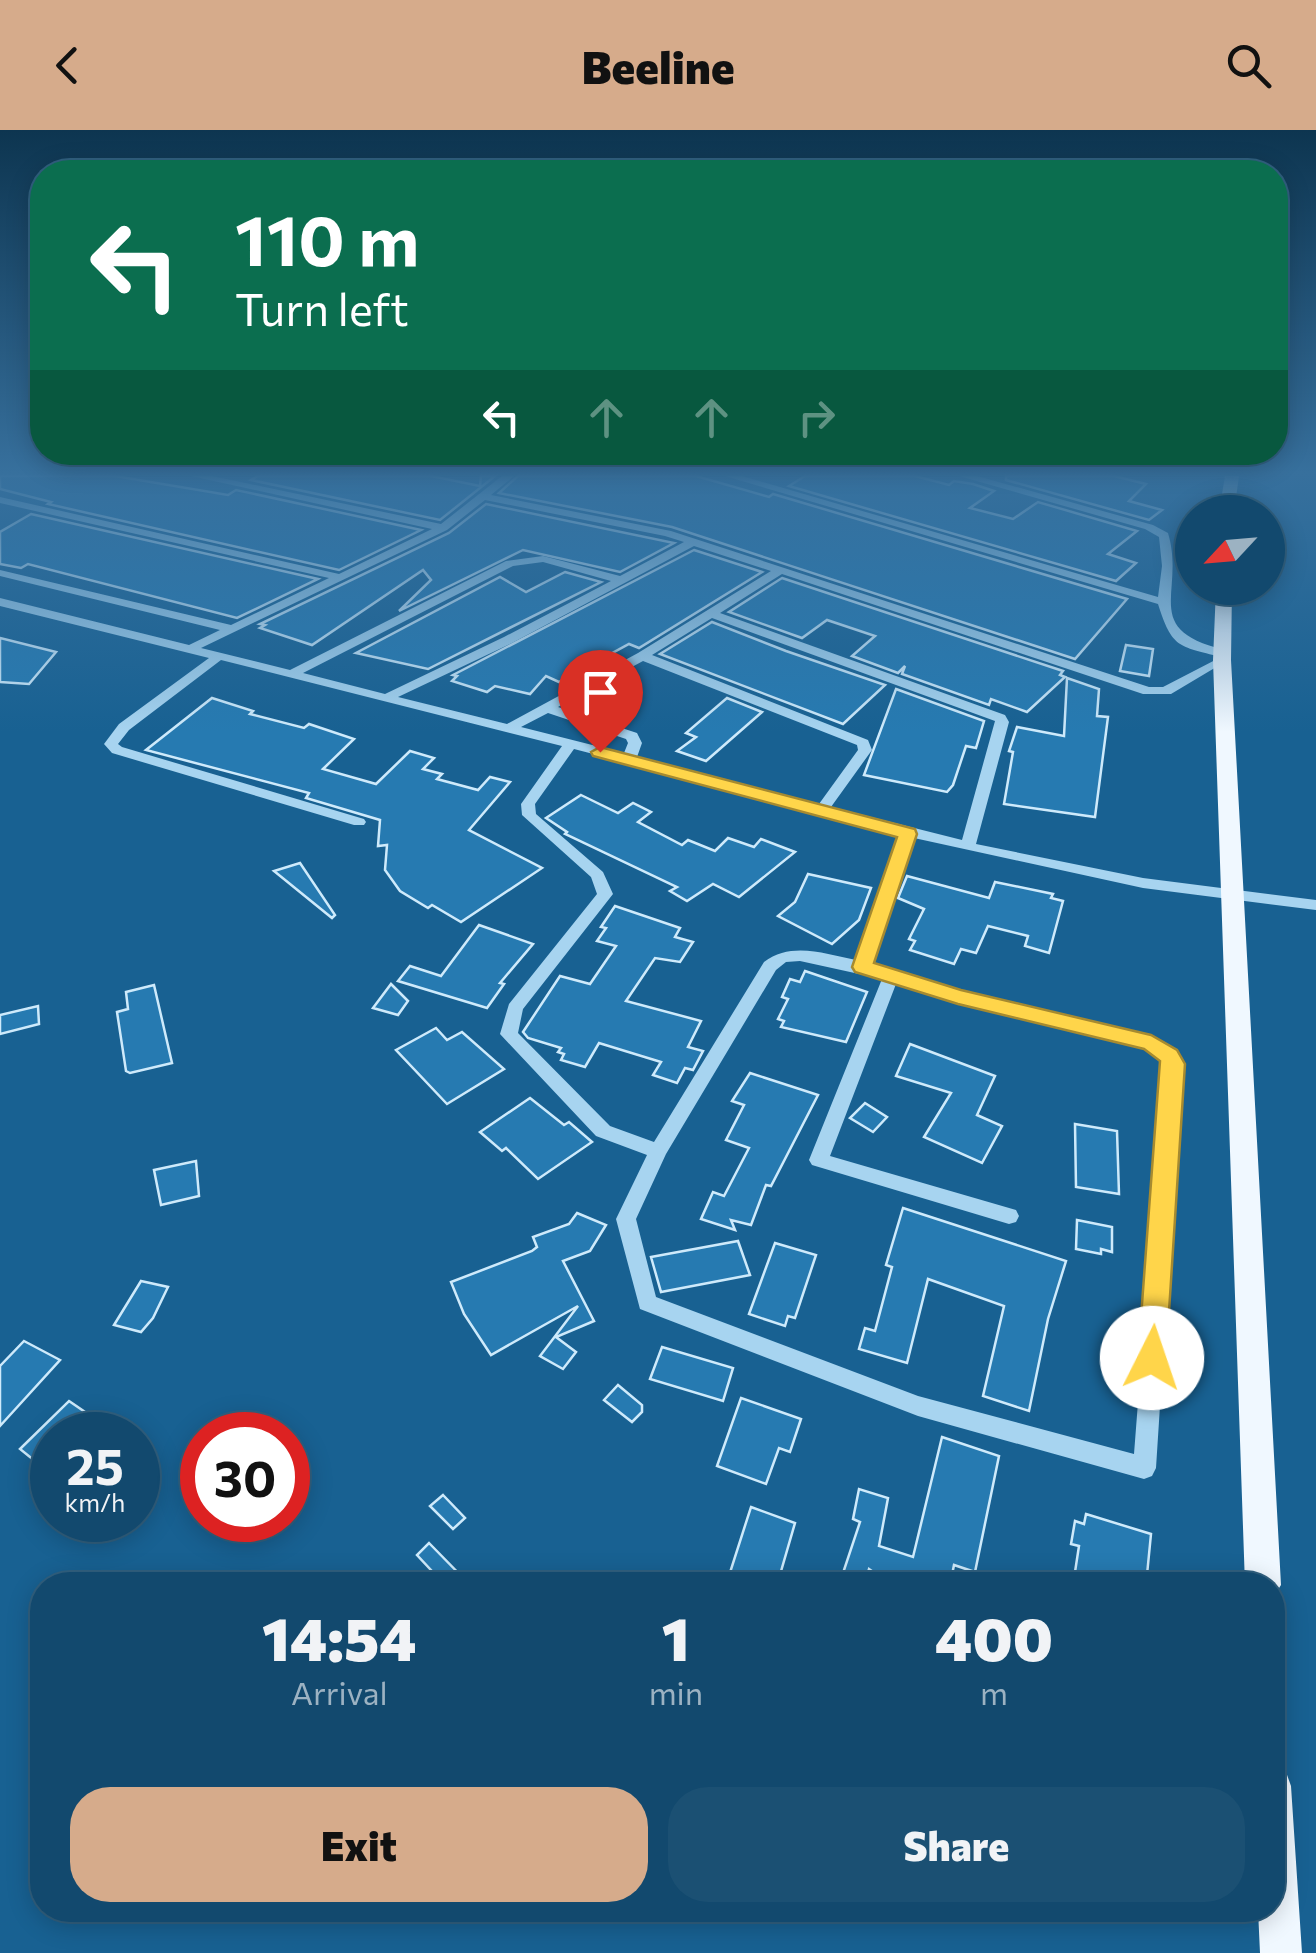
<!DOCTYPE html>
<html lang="en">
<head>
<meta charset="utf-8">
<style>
  :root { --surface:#12496e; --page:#1b5073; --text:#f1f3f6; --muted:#9cb2c2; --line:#316181; --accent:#d6ab8b }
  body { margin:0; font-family:Commissioner,sans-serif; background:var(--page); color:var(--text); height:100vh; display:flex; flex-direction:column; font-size:38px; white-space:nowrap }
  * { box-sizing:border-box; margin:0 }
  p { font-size:32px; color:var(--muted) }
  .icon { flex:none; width:55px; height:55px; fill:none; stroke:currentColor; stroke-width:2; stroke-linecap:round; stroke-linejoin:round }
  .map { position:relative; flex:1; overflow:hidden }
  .panel { position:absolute; left:30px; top:1442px; width:1255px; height:350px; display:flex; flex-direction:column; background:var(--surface); border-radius:40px; box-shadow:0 5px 25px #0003,0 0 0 2px var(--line) }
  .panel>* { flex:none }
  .hud { position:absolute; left:30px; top:30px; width:1258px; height:305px; border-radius:40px; box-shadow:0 5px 25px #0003,0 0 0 2px var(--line); background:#0b6e4f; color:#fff; overflow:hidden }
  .needle { width:65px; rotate:244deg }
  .buttons { position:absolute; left:1175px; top:365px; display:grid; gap:20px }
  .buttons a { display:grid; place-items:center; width:110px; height:110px; border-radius:50%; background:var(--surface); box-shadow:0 5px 25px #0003,0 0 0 2px var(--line); font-size:50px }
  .speed { position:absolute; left:30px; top:1282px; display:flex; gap:20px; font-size:50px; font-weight:700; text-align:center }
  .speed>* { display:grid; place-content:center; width:130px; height:130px; border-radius:50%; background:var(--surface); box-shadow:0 5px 25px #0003,0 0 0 2px var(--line); line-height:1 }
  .speed small { font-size:25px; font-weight:400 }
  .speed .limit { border:15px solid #d22; background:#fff; color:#111 }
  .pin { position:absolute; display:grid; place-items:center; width:85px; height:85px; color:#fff; margin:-102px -42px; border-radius:50% 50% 50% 0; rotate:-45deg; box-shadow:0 0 10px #0007 }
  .pin .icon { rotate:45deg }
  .me { position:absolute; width:110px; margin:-55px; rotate:4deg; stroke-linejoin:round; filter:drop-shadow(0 0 8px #0008) }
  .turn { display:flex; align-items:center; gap:35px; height:210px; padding:0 40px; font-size:45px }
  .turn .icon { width:130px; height:130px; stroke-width:2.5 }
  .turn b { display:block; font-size:70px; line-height:85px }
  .lanes { display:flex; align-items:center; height:95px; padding:0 40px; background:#0003; justify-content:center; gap:50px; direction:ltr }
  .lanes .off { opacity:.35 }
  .eta { display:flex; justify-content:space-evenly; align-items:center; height:170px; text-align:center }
  .eta b { font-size:60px; font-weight:800; line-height:70px }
  .button { display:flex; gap:20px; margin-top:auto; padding:20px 40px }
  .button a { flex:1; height:115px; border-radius:40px; background:var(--accent); color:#111; font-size:40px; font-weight:800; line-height:115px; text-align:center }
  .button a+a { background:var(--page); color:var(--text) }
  header { display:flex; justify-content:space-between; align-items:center; height:130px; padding:0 40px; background:var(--accent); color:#111; font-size:45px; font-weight:800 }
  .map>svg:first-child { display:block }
  .building { fill:#267ab1; stroke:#ceeafb; stroke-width:2.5 }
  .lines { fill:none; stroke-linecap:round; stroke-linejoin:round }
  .minor { fill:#a7d4f0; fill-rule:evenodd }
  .major { fill:#f0f8ff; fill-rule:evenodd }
  .route { fill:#ffd54a; stroke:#a68a30; stroke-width:2.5 }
</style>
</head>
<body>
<header><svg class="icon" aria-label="back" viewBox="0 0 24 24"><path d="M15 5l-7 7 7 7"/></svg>Beeline<svg class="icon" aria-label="search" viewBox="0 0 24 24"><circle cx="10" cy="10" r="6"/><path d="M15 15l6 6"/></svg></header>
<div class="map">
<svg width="1316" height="1823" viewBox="0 0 1316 1823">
  <rect width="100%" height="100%" fill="#186192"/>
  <!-- building -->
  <g class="building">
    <polygon points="0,346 115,346 228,365 236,360 421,400 339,440 48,374 51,372 0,359"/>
    <polygon points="258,346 431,346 480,356 481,346 495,346 440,390 251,350"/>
    <polygon points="518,346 696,346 769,367 773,364 1127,469 1075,529 672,397 499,363"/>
    <polygon points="805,346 915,346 949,355 954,351 973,354 994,361 970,378 1013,389 1038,372 1137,401 1108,424 1136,433 1116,451 789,356"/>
    <polygon points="1006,346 1114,346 1146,354 1129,371 1162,380 1149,390 1006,350"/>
    <polygon points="486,374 674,413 620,442 523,420 399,481 431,450 423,440 312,515 260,498 265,495 260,494 449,403"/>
    <polygon points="31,384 318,449 237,488 28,434 21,438 0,434 0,402"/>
    <polygon points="694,420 762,442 639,518 629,514 559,552 546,546 530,564 495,556 487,562 452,551 457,546 453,545"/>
    <polygon points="565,442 601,452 428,539 356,523 500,447 526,462"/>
    <polygon points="782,448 1063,541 1060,545 1065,547 1027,582 991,569 989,575 902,544 905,536 898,543 852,526 875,506 827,490 802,508 729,482"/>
    <polygon points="712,492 786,521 885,555 843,594 660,524"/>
    <polygon points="0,508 56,522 29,554 0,552"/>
    <polygon points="1126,515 1153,519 1149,546 1120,541"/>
    <polygon points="1067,548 1099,559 1097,586 1108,587 1095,687 1004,674 1013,622 1009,621 1017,597 1064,606"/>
    <polygon points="896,559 984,591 976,618 966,616 953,655 947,662 864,645"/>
    <polygon points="212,568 253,581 250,584 304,598 309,594 354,609 323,639 376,654 410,621 434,628 423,639 442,644 437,649 478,660 490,647 510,652 469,700 542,738 461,792 432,775 428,778 400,761 385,740 387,715 378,716 380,690 306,668 309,663 146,620"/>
    <polygon points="727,568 762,582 706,631 677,621 696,607 686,603"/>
    <polygon points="581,665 618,683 633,673 651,682 638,692 682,715 688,710 715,721 728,708 754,717 761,709 795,722 739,767 713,754 687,771 670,761 677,757 565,704 567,702 546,688"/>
    <polygon points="300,733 335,785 332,788 274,741"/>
    <polygon points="808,744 871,758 859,790 832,814 778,786 795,772"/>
    <polygon points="907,746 989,768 995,752 1053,764 1051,768 1063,771 1049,823 1025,816 1028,806 988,796 976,823 961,819 954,834 910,820 915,811 909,809 924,779 898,768"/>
    <polygon points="615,776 680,798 675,807 693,812 680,832 655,828 626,871 701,891 688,917 703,921 693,940 685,938 677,953 653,945 661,932 599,913 585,937 561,930 564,924 558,922 561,918 528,908 523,902 560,846 590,854 616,816 597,811 606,798 601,797"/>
    <polygon points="479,795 533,814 500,853 504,854 487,878 398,851 410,836 441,846"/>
    <polygon points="805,841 867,862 846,912 781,897 784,891 778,889 788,869 782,867 790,849 800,852"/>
    <polygon points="391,854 408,871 398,885 373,878"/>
    <polygon points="154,855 172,933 130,943 126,941 117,882 128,879 126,862"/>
    <polygon points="38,876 39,894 0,904 0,885"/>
    <polygon points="436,898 447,910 462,902 504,939 447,974 396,920"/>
    <polygon points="910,914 995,946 977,985 1002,996 982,1033 924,1007 951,963 896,946"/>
    <polygon points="750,943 818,965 771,1056 766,1055 751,1095 731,1090 735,1100 701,1089 713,1062 724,1066 749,1018 726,1010 744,975 732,971"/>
    <polygon points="530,968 564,995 569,992 592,1012 538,1049 506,1018 502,1021 480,1002"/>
    <polygon points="865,973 887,987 873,1002 850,988"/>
    <polygon points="1075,994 1117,1001 1119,1064 1076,1057"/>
    <polygon points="196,1031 199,1066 161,1075 154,1040"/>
    <polygon points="903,1078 1066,1131 1048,1189 1029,1281 983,1266 1004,1176 928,1149 907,1233 859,1219 865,1198 875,1201 892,1137 886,1135"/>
    <polygon points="577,1083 606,1095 590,1121 563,1131 594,1191 556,1207 576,1222 563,1239 540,1226 578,1176 491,1225 464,1184 451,1152 532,1121 537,1117 533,1107 569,1094"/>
    <polygon points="1077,1090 1112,1097 1112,1122 1101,1119 1101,1124 1076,1119"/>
    <polygon points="738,1111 750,1145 661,1162 651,1127"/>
    <polygon points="775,1113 816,1125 795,1188 788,1186 785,1196 749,1184"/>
    <polygon points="141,1151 168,1157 153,1188 141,1202 114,1195"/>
    <polygon points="24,1211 60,1230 0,1296 0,1236"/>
    <polygon points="662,1217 733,1238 723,1271 650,1249"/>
    <polygon points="618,1255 642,1275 642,1282 632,1292 604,1270"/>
    <polygon points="741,1268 801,1289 790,1322 779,1318 766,1354 717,1336"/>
    <polygon points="69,1271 85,1282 61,1305 52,1305 52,1314 35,1331 20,1319"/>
    <polygon points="942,1307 999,1326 975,1442 954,1435 950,1455 915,1455 886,1451 869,1439 864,1455 839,1455 860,1392 853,1389 859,1359 888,1368 879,1416 913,1427"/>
    <polygon points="443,1365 465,1388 453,1399 430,1376"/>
    <polygon points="751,1377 795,1393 777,1455 726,1455"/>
    <polygon points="1086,1384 1151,1404 1146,1455 1073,1455 1079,1416 1071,1414 1075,1391 1084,1394"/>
    <polygon points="429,1413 470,1455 445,1455 417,1425"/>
  </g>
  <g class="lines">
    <!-- minor -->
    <path class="minor" d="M191,346H212L441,394L502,346H514L491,365L671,401L1149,557H1163L1221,527C1178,516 1172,518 1158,474L725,346H742L1158,467L1162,436L1159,407L1145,399L959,346H977L1153,395L1168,403C1186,463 1139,499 1225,520L1227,523L1222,526L1228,530L1171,564H1143L782,444L720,483L1005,585L1009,592L976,714L1143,748L1316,770V780L1143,758L914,708L871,834L960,862L1157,909L1182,934L1156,1338L1152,1346L1144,1349L918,1286L640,1179L616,1089L647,1025L596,1006L500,904L509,874L597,764L591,747L522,685L521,674L562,616L221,530L129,600L118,614L122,617L364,689L366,692L364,695H354L112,623L104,614L119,594L209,528L0,476V468L189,515L220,500L0,446V440L231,495L329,448L0,373V367L339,444L432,399ZM485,370L665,406L684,412L620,446L543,426L506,431L290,540L201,518L447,400ZM694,416L771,441L638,523L507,594L398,567L512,513ZM543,432L611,451L504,507L385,564L303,543L513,436ZM712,488L995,591L962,710L831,677L872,620L868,610L652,525ZM643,531L857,615L858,620L819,674L637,627L642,613L637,603L558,577ZM548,583L626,609L628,613L624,623L521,597ZM574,619L901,704L856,830C825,824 792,811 764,832L654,1012L610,996L518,903L523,879L613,764L603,742L536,684L535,674ZM800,831L882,849L809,1030L812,1035L1009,1094L1016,1092L1019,1086L1016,1080L830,1026L896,854L958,873L1145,918L1164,936L1134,1324L918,1266L656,1167L636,1089L666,1024L776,840L786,832Z"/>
    <!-- major -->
    <g class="major">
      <polygon points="1225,346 1239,346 1234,382 1219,382"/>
      <polygon points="1216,458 1232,458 1231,530 1281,1455 1272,1469 1272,1455 1245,1455 1213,530"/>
      <polygon points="1272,1637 1286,1642 1291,1656 1302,1823 1260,1823 1258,1780 1272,1780"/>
    </g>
  </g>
  <!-- sky -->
  <linearGradient id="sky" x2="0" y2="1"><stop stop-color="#0d3550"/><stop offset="0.57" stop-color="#37709d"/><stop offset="1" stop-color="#37709d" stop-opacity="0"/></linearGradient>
  <rect width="1316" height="602" fill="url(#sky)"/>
  <!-- route -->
  <polygon class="route" points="600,617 915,699 917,704 874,833 961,860 1151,905 1177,920 1185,934 1166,1228 1162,1236 1152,1240 1142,1236 1138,1228 1160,931 1144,919 958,874 855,842 852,837 897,707 593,626 591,622"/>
</svg>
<div class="buttons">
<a><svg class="needle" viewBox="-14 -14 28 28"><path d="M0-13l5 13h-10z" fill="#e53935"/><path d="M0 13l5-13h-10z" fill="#9cb2c2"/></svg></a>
</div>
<div class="speed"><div>25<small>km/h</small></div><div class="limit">30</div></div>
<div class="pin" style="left:600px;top:622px;background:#d93025"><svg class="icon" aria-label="arrive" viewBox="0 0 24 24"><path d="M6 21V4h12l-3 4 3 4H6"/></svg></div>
<svg class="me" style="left:1152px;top:1228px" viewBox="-20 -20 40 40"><circle r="19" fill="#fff"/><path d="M0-13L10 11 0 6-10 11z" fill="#ffd54a"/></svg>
<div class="hud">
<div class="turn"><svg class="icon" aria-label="left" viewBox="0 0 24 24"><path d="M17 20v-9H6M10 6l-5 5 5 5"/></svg><div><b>110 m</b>Turn left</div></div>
<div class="lanes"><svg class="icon" aria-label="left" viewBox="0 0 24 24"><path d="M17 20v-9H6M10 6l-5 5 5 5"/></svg><svg class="icon off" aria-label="ahead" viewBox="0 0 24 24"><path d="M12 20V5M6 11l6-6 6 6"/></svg><svg class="icon off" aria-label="ahead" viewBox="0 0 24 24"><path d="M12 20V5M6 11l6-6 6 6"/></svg><svg class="icon off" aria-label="right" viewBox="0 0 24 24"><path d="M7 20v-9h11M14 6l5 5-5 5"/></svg></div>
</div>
<section class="panel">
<div class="eta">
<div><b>14:54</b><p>Arrival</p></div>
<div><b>1</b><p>min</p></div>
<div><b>400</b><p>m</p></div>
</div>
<div class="button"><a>Exit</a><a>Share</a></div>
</section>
</div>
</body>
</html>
